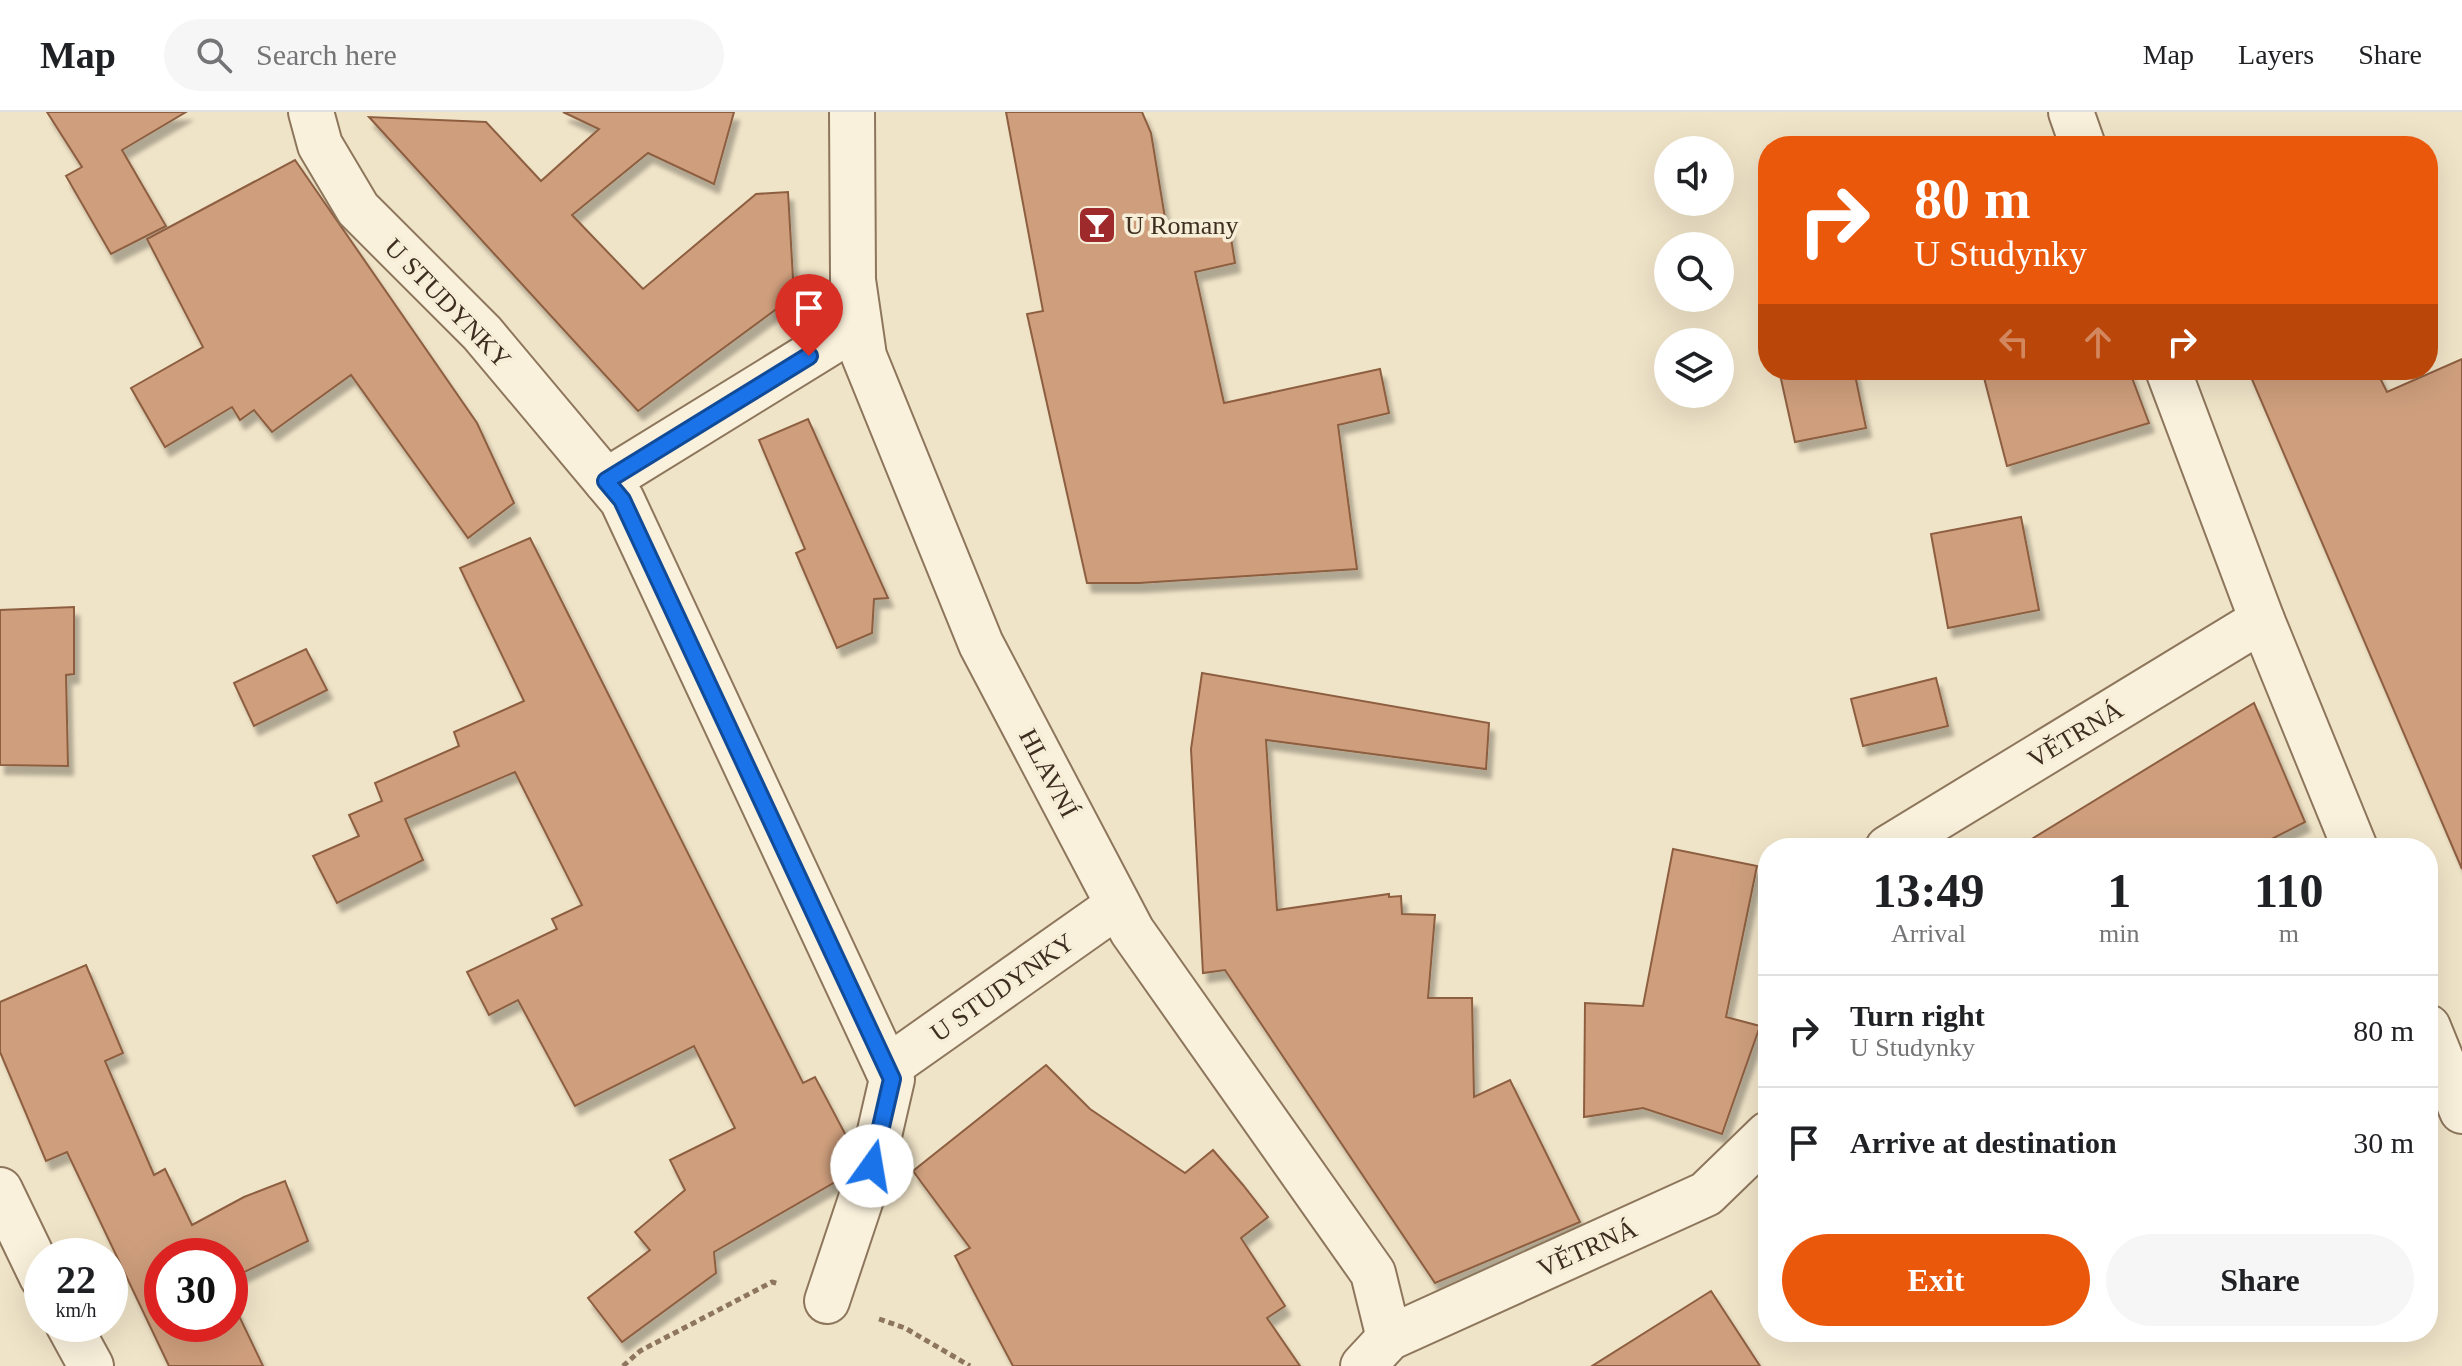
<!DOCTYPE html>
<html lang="en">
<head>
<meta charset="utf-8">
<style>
  :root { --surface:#fff; --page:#f6f6f6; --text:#202124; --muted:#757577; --line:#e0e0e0; --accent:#ea580c }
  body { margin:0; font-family:"Times New Roman",serif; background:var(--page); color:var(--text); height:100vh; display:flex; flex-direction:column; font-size:30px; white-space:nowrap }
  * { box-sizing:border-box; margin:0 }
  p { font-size:26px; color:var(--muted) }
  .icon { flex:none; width:44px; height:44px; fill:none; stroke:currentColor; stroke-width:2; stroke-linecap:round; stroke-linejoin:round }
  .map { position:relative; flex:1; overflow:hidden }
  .drawer { position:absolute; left:1758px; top:726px; width:680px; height:504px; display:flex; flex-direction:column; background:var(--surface); border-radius:32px; box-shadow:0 8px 32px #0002 }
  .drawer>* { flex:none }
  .top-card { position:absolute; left:1758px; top:24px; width:680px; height:244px; border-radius:32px; box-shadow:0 8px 32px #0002; background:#ea580c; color:#fff; overflow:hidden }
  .fabs { position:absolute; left:1654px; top:24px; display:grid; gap:16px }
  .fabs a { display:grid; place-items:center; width:80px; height:80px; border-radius:50%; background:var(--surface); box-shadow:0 8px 32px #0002; font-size:40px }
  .speed { position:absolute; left:24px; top:1126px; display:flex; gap:16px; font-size:40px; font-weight:700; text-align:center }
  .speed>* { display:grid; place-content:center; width:104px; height:104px; border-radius:50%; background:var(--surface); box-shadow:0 8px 32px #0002; line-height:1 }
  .speed small { font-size:20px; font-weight:400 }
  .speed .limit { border:12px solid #d22; background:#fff; color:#111 }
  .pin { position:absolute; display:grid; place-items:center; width:68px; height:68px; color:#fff; margin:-82px -34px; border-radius:50% 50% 50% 0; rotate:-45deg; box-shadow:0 0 8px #0007 }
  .pin .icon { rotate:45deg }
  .me { position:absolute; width:88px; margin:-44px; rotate:13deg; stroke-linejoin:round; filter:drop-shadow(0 0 6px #0008) }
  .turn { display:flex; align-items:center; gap:28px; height:168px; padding:0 24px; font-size:36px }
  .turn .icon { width:104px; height:104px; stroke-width:2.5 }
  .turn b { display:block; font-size:56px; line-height:68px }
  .lanes { display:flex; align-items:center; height:76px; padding:0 24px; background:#0003; justify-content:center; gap:40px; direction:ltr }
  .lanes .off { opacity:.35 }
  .eta { display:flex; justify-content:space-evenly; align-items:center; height:136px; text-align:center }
  .eta b { font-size:48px; font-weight:600; line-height:56px }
  .action { display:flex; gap:16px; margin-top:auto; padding:16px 24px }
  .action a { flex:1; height:92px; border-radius:48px; background:var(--accent); color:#fff; font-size:32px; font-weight:600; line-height:92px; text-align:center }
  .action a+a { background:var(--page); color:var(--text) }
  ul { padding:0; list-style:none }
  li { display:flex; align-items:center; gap:24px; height:112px; padding:0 24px; border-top:2px solid var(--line) }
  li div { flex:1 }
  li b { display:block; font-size:30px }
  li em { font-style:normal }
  header { display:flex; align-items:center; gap:48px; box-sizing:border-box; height:112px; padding:0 40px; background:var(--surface); border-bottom:2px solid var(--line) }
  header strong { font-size:38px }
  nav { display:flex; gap:44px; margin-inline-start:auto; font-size:28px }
  .search { width:560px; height:72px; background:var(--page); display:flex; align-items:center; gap:20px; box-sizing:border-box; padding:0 28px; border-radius:44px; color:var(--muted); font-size:30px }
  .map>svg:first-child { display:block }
  .building { fill:#cf9f7d; stroke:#8d5f41; stroke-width:2; filter:url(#shadow) }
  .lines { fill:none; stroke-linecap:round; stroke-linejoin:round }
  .street-casing { stroke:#8d765c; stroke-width:48 }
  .path { stroke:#8d765c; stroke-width:5; stroke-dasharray:6 4; stroke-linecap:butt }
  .street { stroke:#faf1dc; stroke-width:44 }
  .route-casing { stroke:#114b97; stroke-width:20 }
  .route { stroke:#1a73e8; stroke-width:14 }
  .labels { text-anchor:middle; stroke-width:7; stroke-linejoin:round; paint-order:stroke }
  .poi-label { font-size:26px; fill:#3d2e20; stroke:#f7eed8; text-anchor:start }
  .street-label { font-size:26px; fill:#3d2e20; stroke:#f7eed8 }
</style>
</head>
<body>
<header>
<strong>Map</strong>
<div class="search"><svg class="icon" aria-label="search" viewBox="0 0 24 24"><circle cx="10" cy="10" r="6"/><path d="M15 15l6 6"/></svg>Search here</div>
<nav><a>Map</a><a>Layers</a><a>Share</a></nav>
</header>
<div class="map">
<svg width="2462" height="1254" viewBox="0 0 2462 1254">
  <defs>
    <filter id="shadow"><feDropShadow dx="5" dy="9" stdDeviation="2" flood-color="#0004"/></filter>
  </defs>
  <rect width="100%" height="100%" fill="#f0e4c8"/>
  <!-- building -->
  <g class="building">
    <polygon points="47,0 186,0 122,38 166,114 111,142 66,64 82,55"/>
    <polygon points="563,0 734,0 714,72 648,41 572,103 643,177 756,82 788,80 794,184 638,299 369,5 486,10 541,69 599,17"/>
    <polygon points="1006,0 1142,0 1151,21 1167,118 1228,108 1235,151 1195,160 1224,291 1380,257 1389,301 1338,313 1357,457 1139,471 1087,471 1027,202 1043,199"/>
    <polygon points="295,48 477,311 514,391 468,426 351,263 272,320 254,298 240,308 232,295 165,335 131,276 203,235 147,127"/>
    <polygon points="2462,247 2462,757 2248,258 2376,258 2387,280"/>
    <polygon points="1779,258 1854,258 1866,316 1795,330"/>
    <polygon points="1982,258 2129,258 2149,311 2007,354"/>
    <polygon points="808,307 888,486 874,487 872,521 837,536 796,441 805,437 759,328"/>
    <polygon points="2021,405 2039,498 1948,516 1931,422"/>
    <polygon points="530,426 803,971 815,965 851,1033 842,1066 714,1140 716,1161 622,1230 588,1186 650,1138 635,1120 685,1078 670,1048 735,1016 694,934 575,994 518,888 489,903 467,860 557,817 552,807 582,793 515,660 405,707 423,748 337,791 313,744 359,724 349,703 382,689 375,671 459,634 454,620 524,589 460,456"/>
    <polygon points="74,495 74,562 66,563 68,654 0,653 0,498"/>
    <polygon points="306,537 327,578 254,614 234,571"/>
    <polygon points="1202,561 1489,611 1486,657 1266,628 1277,798 1389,782 1389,785 1401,784 1402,802 1435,803 1428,886 1472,886 1474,985 1510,968 1580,1110 1435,1171 1225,858 1203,861 1191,637"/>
    <polygon points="1936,566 1948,614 1863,634 1851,587"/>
    <polygon points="2254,591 2305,710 2254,736 2017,736"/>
    <polygon points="1673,737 1757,754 1726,905 1760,914 1722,1022 1643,996 1584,1005 1585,891 1643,894"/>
    <polygon points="86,853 123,941 105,949 154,1063 165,1057 192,1113 244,1085 285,1069 308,1129 230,1167 230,1144 162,1144 162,1212 230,1212 230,1185 263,1254 169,1254 67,1040 46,1049 0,940 0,890"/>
    <polygon points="1046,953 1090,997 1185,1061 1213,1038 1243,1073 1268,1105 1241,1126 1285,1194 1267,1206 1300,1254 1013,1254 955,1144 970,1136 913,1059"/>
    <polygon points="1711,1179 1760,1254 1592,1254"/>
  </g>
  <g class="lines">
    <!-- street casing -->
    <g class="street-casing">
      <g id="street">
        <polyline points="311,0 320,33 358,97 482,221 622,388 892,967 872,1054 827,1189"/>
        <polyline points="852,0 853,168 864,244 981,532 1132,819 1373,1161 1389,1226"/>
        <polyline points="2071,0 2083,34"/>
        <polyline points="2168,258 2262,508 2355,736"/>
        <polyline points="606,369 859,213"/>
        <polyline points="1888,736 2262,508"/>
        <polyline points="2428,915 2462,999"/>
        <polyline points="887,956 1118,793"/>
        <polyline points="0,1078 42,1165"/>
        <polyline points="68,1212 91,1254"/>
        <polyline points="1363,1254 1389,1226 1706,1082 1768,1022"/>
      </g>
    </g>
    <!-- path -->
    <g class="path">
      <polyline points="879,1207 905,1216 970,1254"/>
      <polyline points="623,1254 640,1239 772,1170 779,1172"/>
    </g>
    <!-- street -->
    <use href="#street" class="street"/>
  </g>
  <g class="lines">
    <!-- route casing -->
    <g class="route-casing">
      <polyline id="route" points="809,244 606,369 622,388 892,967 872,1054"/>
    </g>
    <!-- route -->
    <use href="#route" class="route"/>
  </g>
  <!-- icons -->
  <defs>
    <g id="bar-square" transform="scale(2)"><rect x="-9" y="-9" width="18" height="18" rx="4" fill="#9e2a2b" stroke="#f7eed8"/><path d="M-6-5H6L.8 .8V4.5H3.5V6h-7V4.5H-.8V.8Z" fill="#fff"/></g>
  </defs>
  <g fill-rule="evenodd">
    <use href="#bar-square" x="1097" y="113"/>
  </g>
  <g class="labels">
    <!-- poi labels -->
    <g class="poi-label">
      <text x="1125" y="122">U Romany</text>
    </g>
    <!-- street labels -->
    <g class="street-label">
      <text transform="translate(448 191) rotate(46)" y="9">U STUDYNKY</text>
      <text transform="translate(2075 622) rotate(-31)" y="9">VĚTRNÁ</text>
      <text transform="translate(1049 661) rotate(62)" y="9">HLAVNÍ</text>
      <text transform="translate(1002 875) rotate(-35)" y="9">U STUDYNKY</text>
      <text transform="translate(1587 1136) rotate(-24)" y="9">VĚTRNÁ</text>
    </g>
  </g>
</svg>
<div class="fabs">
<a><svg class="icon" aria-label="sound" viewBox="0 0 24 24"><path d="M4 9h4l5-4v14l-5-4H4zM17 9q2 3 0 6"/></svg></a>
<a><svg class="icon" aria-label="search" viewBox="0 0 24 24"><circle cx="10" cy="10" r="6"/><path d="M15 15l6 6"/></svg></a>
<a><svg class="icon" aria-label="layers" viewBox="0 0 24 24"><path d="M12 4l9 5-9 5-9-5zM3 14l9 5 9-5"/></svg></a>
</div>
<div class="speed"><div>22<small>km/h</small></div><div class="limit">30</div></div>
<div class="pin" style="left:809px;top:244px;background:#d93025"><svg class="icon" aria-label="arrive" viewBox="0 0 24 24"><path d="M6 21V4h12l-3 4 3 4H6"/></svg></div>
<svg class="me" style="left:872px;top:1054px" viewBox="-20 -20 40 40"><circle r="19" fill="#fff"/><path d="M0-13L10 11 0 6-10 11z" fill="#1a73e8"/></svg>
<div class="top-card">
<div class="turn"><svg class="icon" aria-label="right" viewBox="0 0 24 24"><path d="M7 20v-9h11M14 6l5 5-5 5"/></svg><div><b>80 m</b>U Studynky</div></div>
<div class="lanes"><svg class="icon off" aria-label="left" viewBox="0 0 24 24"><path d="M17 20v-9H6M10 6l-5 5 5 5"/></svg><svg class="icon off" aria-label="ahead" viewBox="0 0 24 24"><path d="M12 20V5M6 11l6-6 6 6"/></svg><svg class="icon" aria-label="right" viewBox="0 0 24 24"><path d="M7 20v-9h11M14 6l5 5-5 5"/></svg></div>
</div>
<section class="drawer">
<div class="eta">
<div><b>13:49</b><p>Arrival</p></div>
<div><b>1</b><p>min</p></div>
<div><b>110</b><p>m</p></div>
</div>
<ul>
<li><svg class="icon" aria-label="right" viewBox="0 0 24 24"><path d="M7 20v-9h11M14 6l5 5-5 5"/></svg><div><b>Turn right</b><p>U Studynky</p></div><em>80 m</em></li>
<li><svg class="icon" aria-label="arrive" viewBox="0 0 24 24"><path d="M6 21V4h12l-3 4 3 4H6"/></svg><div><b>Arrive at destination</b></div><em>30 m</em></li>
</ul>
<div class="action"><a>Exit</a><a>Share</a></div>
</section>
</div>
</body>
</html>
